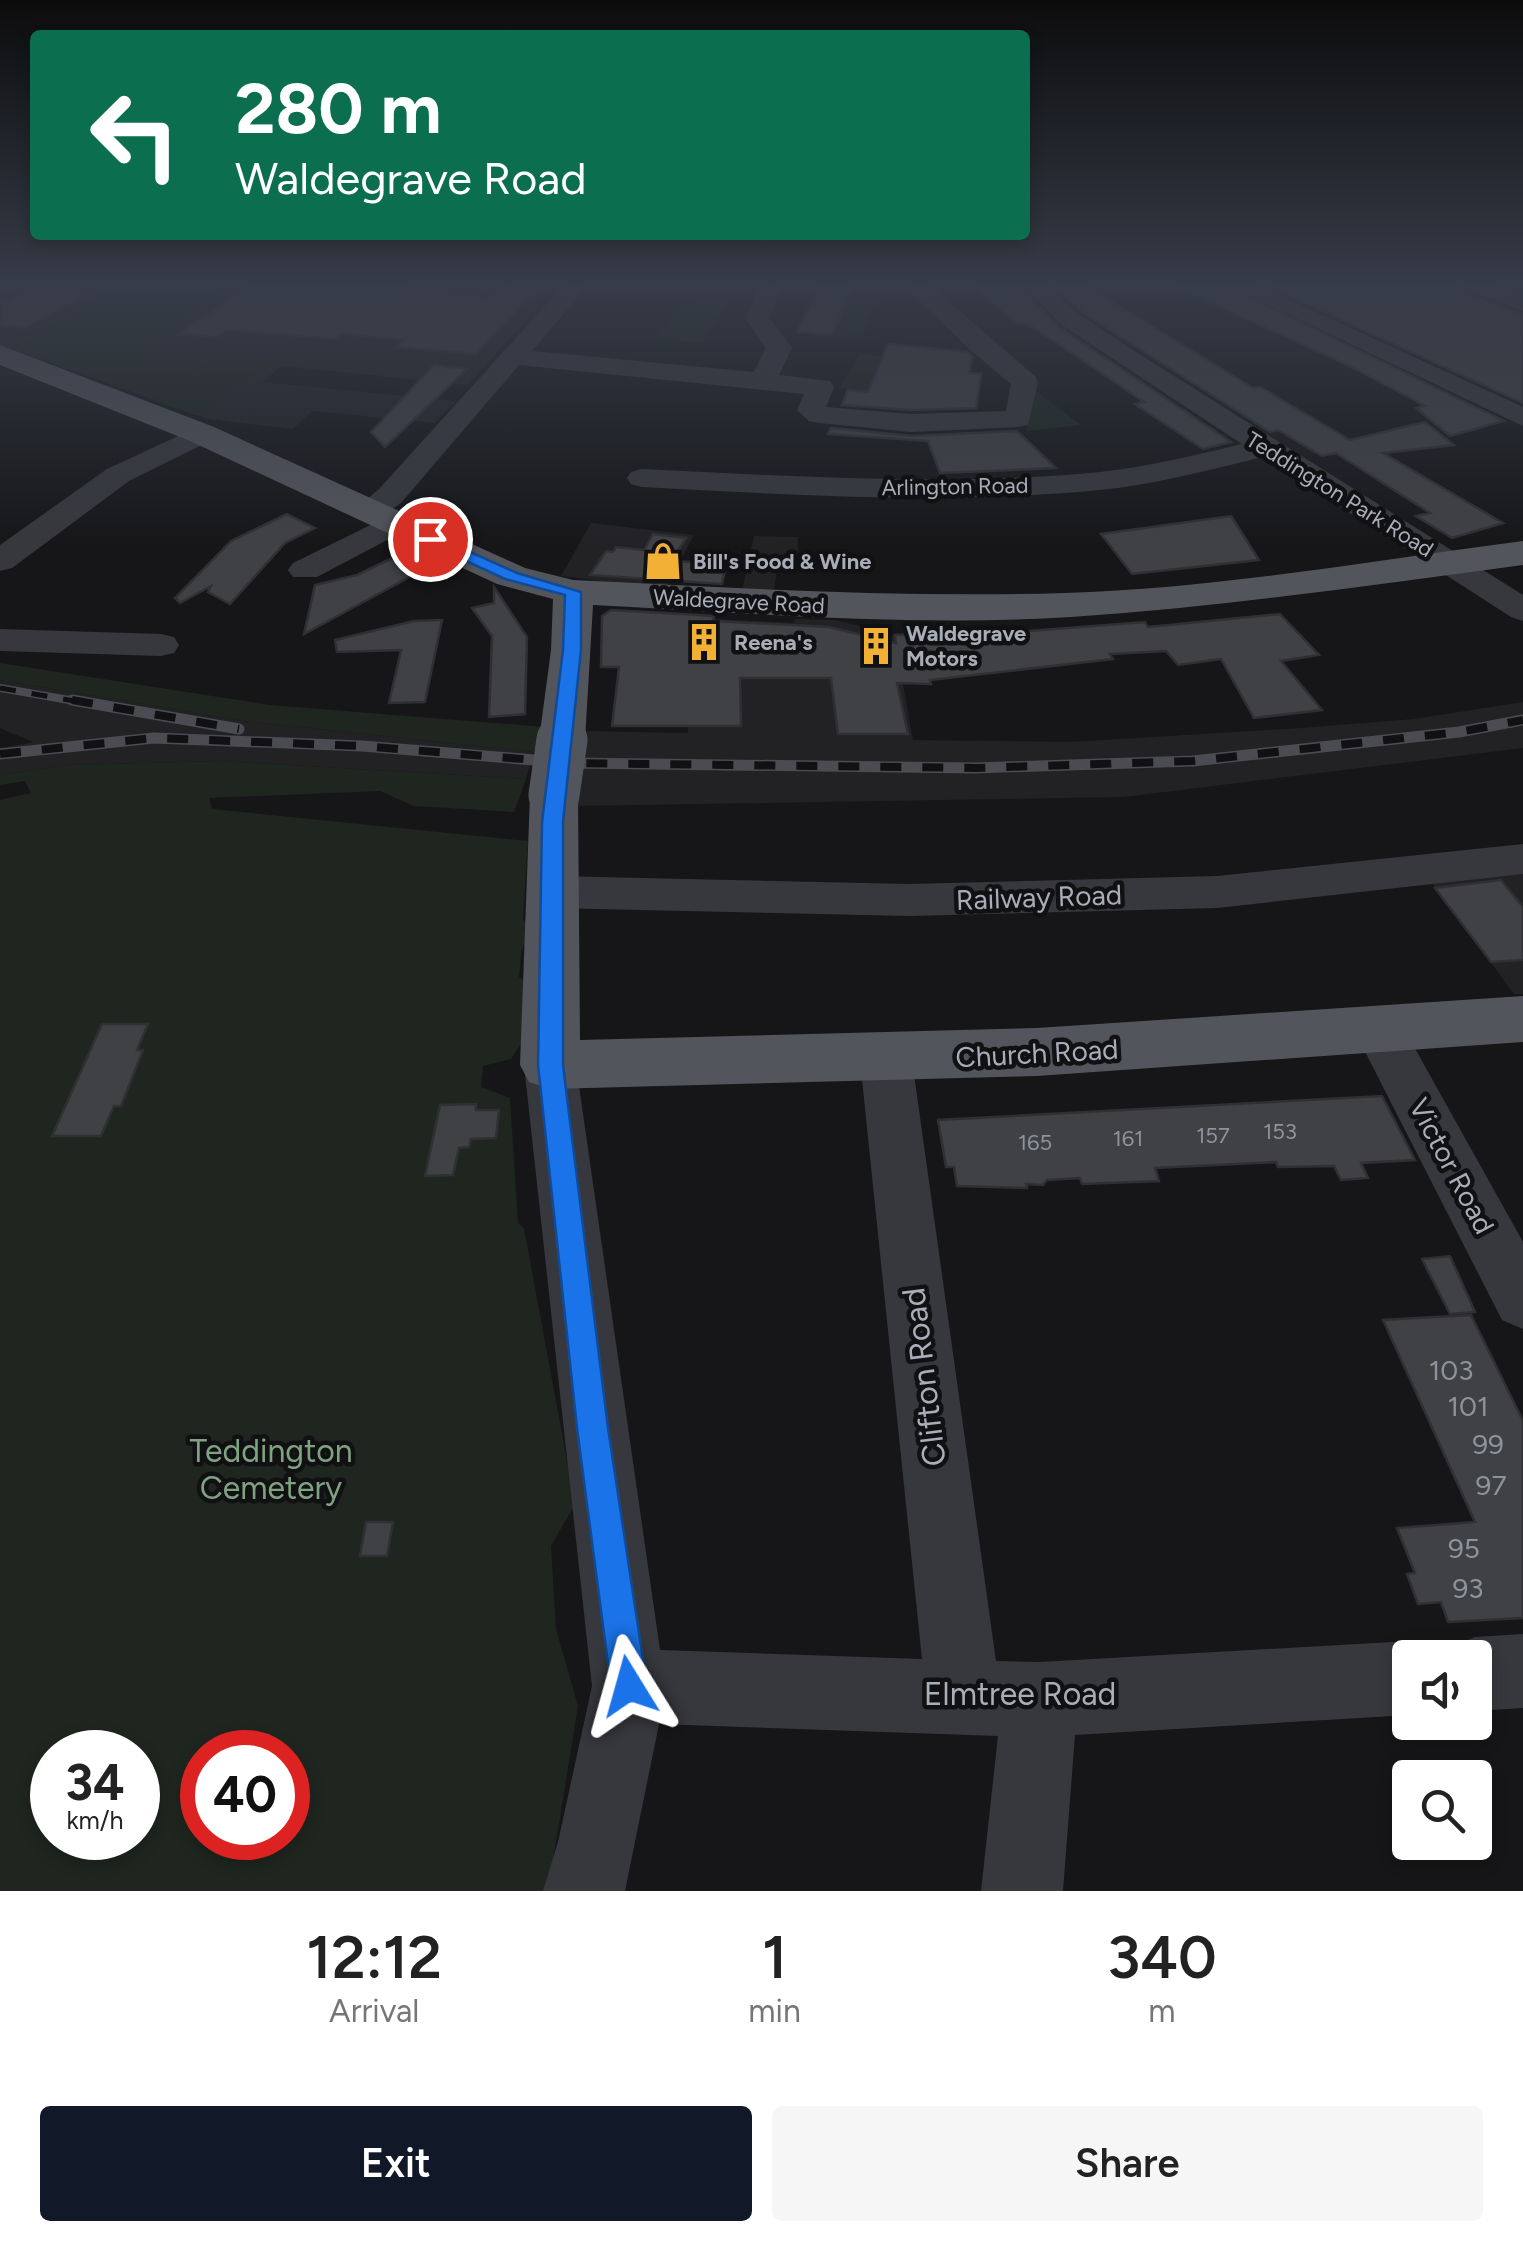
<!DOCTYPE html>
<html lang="en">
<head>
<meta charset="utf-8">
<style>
  :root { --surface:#fff; --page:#f6f6f6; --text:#222; --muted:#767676; --accent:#111827 }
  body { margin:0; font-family:Figtree,sans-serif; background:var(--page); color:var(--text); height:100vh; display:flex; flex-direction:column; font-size:38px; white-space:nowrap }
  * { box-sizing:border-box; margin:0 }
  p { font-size:32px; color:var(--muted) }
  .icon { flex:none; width:55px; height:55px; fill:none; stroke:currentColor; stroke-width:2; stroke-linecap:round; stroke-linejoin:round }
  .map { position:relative; height:1891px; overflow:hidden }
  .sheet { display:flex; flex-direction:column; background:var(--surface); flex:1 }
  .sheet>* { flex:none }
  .hud { position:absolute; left:30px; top:30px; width:1000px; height:210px; border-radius:10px; box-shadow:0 5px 15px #0003; background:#0b6e4f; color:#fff; overflow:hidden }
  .tools { position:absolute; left:1392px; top:1640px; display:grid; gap:20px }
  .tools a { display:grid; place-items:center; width:100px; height:100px; border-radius:10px; background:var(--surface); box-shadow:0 5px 15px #0003; font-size:50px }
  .speed { position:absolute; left:30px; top:1730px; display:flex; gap:20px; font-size:50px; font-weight:700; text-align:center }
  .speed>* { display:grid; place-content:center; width:130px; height:130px; border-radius:50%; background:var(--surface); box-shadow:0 5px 15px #0003; line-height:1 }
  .speed small { font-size:25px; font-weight:400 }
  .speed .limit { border:15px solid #d22; background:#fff; color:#111 }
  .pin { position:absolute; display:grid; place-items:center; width:85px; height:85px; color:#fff; margin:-42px; border:5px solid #fff; border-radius:50%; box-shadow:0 2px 10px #0007 }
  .me { position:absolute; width:110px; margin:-55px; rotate:352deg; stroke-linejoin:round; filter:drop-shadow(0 0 8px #0008) }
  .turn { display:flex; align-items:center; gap:35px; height:210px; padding:0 40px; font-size:45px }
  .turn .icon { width:130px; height:130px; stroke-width:2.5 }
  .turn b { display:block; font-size:70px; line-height:85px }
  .eta { display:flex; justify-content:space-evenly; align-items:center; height:170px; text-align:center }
  .eta b { font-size:60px; font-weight:600; line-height:70px }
  .action { display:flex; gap:20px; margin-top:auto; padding:20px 40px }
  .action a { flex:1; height:115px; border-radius:10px; background:var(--accent); color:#fff; font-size:40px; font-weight:600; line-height:115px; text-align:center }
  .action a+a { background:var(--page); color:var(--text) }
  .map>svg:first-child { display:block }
  .built { fill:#222225 }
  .green { fill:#1e261f; fill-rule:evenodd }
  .building { fill:#404145; stroke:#303034; stroke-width:2.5 }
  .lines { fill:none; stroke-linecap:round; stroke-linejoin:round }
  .minor { fill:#37383d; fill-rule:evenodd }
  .major { fill:#53555c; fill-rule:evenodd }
  .rail-far1-casing { stroke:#4a4c52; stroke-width:8 }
  .rail-casing { stroke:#4a4c52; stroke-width:11 }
  .rail-far1 { stroke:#111113; stroke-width:5; stroke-dasharray:16; stroke-linecap:butt }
  .rail { stroke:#111113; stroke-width:8; stroke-dasharray:21; stroke-linecap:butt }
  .major-bridge { stroke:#53555c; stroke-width:51 }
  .route { fill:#1a73e8; stroke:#114b97; stroke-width:2.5 }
  .labels { text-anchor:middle; stroke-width:9; stroke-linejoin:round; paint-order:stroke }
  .far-street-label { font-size:22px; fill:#a8adb8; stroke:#111113 }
  .far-poi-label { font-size:22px; font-weight:bold; fill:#a8adb8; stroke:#111113; text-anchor:start }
  .number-label { font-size:22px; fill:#8e929b }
  .street-label { font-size:28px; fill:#a8adb8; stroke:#111113 }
  .near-number-label { font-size:28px; fill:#8e929b }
  .near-street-label { font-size:32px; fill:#a8adb8; stroke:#111113 }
  .near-park-label { font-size:32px; fill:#7fa381; stroke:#111113 }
</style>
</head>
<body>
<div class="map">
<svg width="1523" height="1891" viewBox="0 0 1523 1891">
  <rect width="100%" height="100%" fill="#161618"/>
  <!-- built -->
  <g class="built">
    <polygon points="0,284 558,284 468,385 282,366 262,382 456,401 435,423 312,411 293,429 208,419 0,345"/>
    <polygon points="591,523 694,535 665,589 561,576"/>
    <polygon points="754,536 798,537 798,567 777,568 774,591 742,591"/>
    <polygon points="692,618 793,623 795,619 836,620 894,635 913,740 1070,742 1301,728 1414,719 1523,702 1523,748 1124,797 573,806 577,759 587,731 688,733"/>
    <polygon points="0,680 244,721 534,752 526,779 222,761 69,765 0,775 0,748 33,742 0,728"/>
    <polygon points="1523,871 1523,994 1514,994 1430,880"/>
  </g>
  <!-- green -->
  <g class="green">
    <polygon points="122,284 234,284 160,337 151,353 156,361 194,369 280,355 195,415 21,351 26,342 50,329 46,328"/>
    <polygon points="704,298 730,300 701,343 654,339 677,309 695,310"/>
    <polygon points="836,299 876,302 864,332 846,337 829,335"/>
    <polygon points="860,354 937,362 929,397 840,388"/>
    <polygon points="1032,388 1081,425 1027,431"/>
    <polygon points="0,663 270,705 545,727 534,752 244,721 0,680"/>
    <path d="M222,761L526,779L514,812L414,806L380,791L209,798L212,809L528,841L523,919L531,929L521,953L519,977L531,986L526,1036L511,1059L483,1066L481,1087L510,1098L518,1223L524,1228L575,1504L551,1546L556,1629L578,1706L548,1891H0V800L31,793L25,781L0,785V775L69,765ZM52,1752H138V1838H52ZM202,1752H288V1838H202Z"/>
  </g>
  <!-- building -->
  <g class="building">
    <polygon points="250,284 369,284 487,298 499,287 537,290 476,354 396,347 403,340 342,334 336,339 226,330 216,337 179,334"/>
    <polygon points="821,284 855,284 832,335 797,332"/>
    <polygon points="971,284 1017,284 1060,328 1231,442 1203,449 1135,404 1144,402 1081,359 1026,323 1017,324"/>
    <polygon points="1051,284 1090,288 1253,388 1260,387 1350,440 1425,422 1454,445 1383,453 1503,523 1452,538 1416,516 1430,513 1336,453 1322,456 1278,430 1270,432 1082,312"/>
    <polygon points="1170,284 1222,284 1504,421 1450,436 1416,408 1425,406 1350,366"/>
    <polygon points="1263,284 1454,284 1462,293 1523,314 1523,403"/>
    <polygon points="34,289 87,294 25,328 0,325 0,300 11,301"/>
    <polygon points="888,344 967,352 972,357 969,373 981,374 976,408 911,410 842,405 848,390 868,392"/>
    <polygon points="434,365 467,369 385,447 371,432"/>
    <polygon points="831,428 911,436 1017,431 1056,468 940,473 928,441 828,434"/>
    <polygon points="287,514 315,528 285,543 230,604 208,592 211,586 180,603 175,598 231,541"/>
    <polygon points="1231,516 1259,560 1132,574 1101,534"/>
    <polygon points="653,534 686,538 672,561 726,564 722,584 590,575 606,551 613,552 616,547 644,550"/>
    <polygon points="399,555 426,568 304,634 315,585 357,575"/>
    <polygon points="494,587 527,637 525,714 489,717 492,636 472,608 494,603"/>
    <polygon points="611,610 714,616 713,621 829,627 896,643 895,635 965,632 965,636 1145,622 1148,627 1280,614 1319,655 1281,661 1322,710 1254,718 1221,659 1178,665 1166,651 1110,654 1113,659 930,680 931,684 897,683 908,734 838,734 831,678 740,678 741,726 612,726 619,667 601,667 602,616"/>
    <polygon points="442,620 425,702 389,703 401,650 337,652 335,640 414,621"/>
    <polygon points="1501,880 1523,907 1523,960 1491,962 1435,888"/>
    <polygon points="102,1024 148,1024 137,1050 143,1050 121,1106 114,1106 101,1136 52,1136"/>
    <polygon points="1382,1096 1415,1160 1361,1163 1368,1178 1341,1180 1334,1166 1278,1167 1276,1162 1155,1168 1159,1181 1082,1184 1080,1178 1047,1180 1043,1185 1026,1184 1027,1188 957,1186 954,1167 946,1167 938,1120"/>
    <polygon points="476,1104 476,1110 499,1110 496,1138 471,1139 469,1147 459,1148 453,1175 425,1176 440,1105"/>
    <polygon points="1450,1256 1475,1312 1450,1314 1422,1259"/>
    <polygon points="1471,1315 1523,1421 1523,1618 1448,1622 1441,1602 1418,1604 1407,1574 1415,1573 1397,1528 1475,1522 1383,1320"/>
    <polygon points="366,1522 393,1522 387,1556 360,1556"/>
  </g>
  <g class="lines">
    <!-- minor -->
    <g class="minor">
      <polygon points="565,284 589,284 532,351 754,372 766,348 745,318 761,284 783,284 769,318 792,348 779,375 830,381 834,387 826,407 911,414 1006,411 1011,384 968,348 903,284 928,284 1035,376 1038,382 1028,425 1018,427 911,432 819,423 809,421 797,410 804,394 519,365 401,503 380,518 358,518 353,511 379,489"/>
      <path d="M1021,284H1046L1080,315L1131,349L1523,595V621L1511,617L1263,457C1208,470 1154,485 1099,490C947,505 794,495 642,487L631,484L627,478L631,472L642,469C794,476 948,487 1100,472C1148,467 1195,455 1242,444L1062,325Z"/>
      <polygon points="1225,284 1255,284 1523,407 1523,426"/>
      <polygon points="1459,284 1491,284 1523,296 1523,311 1463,289"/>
      <polygon points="202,425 212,428 216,434 212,440 129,481 12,568 0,571 0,545 107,469"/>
      <polygon points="395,513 406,516 411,523 406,530 317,577 293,577 288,570 293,563"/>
      <polygon points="0,629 161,634 174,637 179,645 174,653 161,656 0,651"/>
      <polygon points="1523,844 1523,874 1217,908 909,916 553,908 537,903 530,892 537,881 553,876 909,884 1217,876"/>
      <polygon points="1380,1012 1398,1018 1523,1242 1523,1329 1502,1320 1355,1032 1362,1018"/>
      <polygon points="886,1039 904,1045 912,1060 996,1661 1040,1662 1410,1641 1436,1652 1439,1658 1410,1658 1410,1715 1075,1735 1063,1891 981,1891 998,1736 659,1724 625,1891 543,1891 558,1842 592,1686 524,1065 532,1050 550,1044 568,1050 576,1065 660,1650 922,1659 860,1060 868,1045"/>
      <polygon points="1523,1634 1523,1708 1475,1711 1475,1658 1445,1658 1449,1648 1475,1637"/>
    </g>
    <!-- major -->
    <g class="major">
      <path d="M0,345L214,427L525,568L573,580C737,588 901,598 1065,593C1218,588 1371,561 1523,541V565C1373,585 1222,607 1071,617C912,627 752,613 593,605L585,740L578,750L562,754L546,750L539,740L551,650L553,599L497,584L190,441L0,365Z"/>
      <polygon points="554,779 571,784 578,795 580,1040 1037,1028 1523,996 1523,1042 1037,1076 550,1089 529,1082 520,1065 530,795 537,784"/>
    </g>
    <!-- rail-far1 casing -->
    <g class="rail-far1-casing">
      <polyline id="rail-far1" points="0,688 86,703"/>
    </g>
    <!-- rail casing -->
    <g class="rail-casing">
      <g id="rail">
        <polyline points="72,700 239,729"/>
        <polyline points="0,754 154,738 362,746 571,763 975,768 1193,761 1459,732 1523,720"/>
      </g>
    </g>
    <!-- rail-far1 -->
    <use href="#rail-far1" class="rail-far1"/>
    <!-- rail -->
    <use href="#rail" class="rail"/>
    <!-- major-bridge -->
    <polyline class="major-bridge" points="554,795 562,740"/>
  </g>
  <!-- sky -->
  <linearGradient id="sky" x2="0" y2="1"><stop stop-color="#0c0c0d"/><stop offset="0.52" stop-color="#363c48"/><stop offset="1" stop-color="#363c48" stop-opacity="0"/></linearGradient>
  <rect width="1523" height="548" fill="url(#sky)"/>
  <!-- route -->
  <polygon class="route" points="430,534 517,573 581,592 581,650 563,822 563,1065 608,1428 647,1686 642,1699 629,1704 617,1699 611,1686 577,1428 538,1065 542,822 563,650 565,595 505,579 425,542 423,539"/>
  <!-- icons -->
  <defs>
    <g id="shop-bare" transform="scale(3)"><path d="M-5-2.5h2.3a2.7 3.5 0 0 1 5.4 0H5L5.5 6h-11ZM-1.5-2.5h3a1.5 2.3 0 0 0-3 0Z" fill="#f2b134" stroke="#111113" stroke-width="2.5" paint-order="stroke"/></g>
    <g id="building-bare" transform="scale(3)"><path d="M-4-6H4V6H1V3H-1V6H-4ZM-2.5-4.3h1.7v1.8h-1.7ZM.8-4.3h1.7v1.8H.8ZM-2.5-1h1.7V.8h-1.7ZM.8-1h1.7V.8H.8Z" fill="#f2b134" stroke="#111113" stroke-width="2.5" paint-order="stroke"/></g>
  </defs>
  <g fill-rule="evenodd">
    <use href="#shop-bare" x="663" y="561"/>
    <use href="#building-bare" x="704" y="642"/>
    <use href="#building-bare" x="876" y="646"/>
  </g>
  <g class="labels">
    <!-- far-street labels -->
    <g class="far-street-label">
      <text transform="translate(955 486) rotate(-1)" y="8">Arlington Road</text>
      <text transform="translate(1340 494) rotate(32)" y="8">Teddington Park Road</text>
      <text transform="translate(739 601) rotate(3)" y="8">Waldegrave Road</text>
    </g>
    <!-- far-poi labels -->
    <g class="far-poi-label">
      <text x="693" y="569">Bill's Food &amp; Wine</text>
      <text x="906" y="641">Waldegrave<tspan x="906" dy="25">Motors</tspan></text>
      <text x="734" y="650">Reena's</text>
    </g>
    <!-- number labels -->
    <g class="number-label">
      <text x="1280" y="1139">153</text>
      <text x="1213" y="1143">157</text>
      <text x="1128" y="1146">161</text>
      <text x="1035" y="1150">165</text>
    </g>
    <!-- street labels -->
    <g class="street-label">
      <text transform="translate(1039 897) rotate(-2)" y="10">Railway Road</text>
      <text transform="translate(1037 1053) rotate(-3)" y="10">Church Road</text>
      <text transform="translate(1452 1166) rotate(62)" y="10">Victor Road</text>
    </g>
    <!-- near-number labels -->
    <g class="near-number-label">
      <text x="1451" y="1380">103</text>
      <text x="1468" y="1416">101</text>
      <text x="1488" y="1454">99</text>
      <text x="1491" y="1495">97</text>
      <text x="1464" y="1558">95</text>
      <text x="1468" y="1598">93</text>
    </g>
    <!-- near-street labels -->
    <g class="near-street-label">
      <text transform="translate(924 1377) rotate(-97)" y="11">Clifton Road</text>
      <text x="1020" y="1705">Elmtree Road</text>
    </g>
    <!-- near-park labels -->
    <g class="near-park-label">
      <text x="271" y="1462">Teddington<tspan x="271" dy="37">Cemetery</tspan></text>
    </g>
  </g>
</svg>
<div class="tools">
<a><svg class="icon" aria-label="sound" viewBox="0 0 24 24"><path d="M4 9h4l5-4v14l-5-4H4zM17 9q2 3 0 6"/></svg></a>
<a><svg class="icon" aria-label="search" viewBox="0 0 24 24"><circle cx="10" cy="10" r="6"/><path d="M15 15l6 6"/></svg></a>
</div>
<div class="speed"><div>34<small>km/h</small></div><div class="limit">40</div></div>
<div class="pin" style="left:430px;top:539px;background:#d93025"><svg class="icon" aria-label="arrive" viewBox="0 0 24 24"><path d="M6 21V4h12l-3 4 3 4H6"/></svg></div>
<svg class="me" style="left:629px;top:1686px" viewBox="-20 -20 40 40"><path d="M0-17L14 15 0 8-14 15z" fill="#1a73e8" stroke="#fff" stroke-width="4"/></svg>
<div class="hud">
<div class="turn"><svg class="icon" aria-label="left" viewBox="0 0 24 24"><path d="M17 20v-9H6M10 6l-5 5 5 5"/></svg><div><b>280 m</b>Waldegrave Road</div></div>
</div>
</div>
<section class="sheet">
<div class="eta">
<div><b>12:12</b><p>Arrival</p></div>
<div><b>1</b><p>min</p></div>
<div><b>340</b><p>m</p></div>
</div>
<div class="action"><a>Exit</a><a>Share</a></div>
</section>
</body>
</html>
